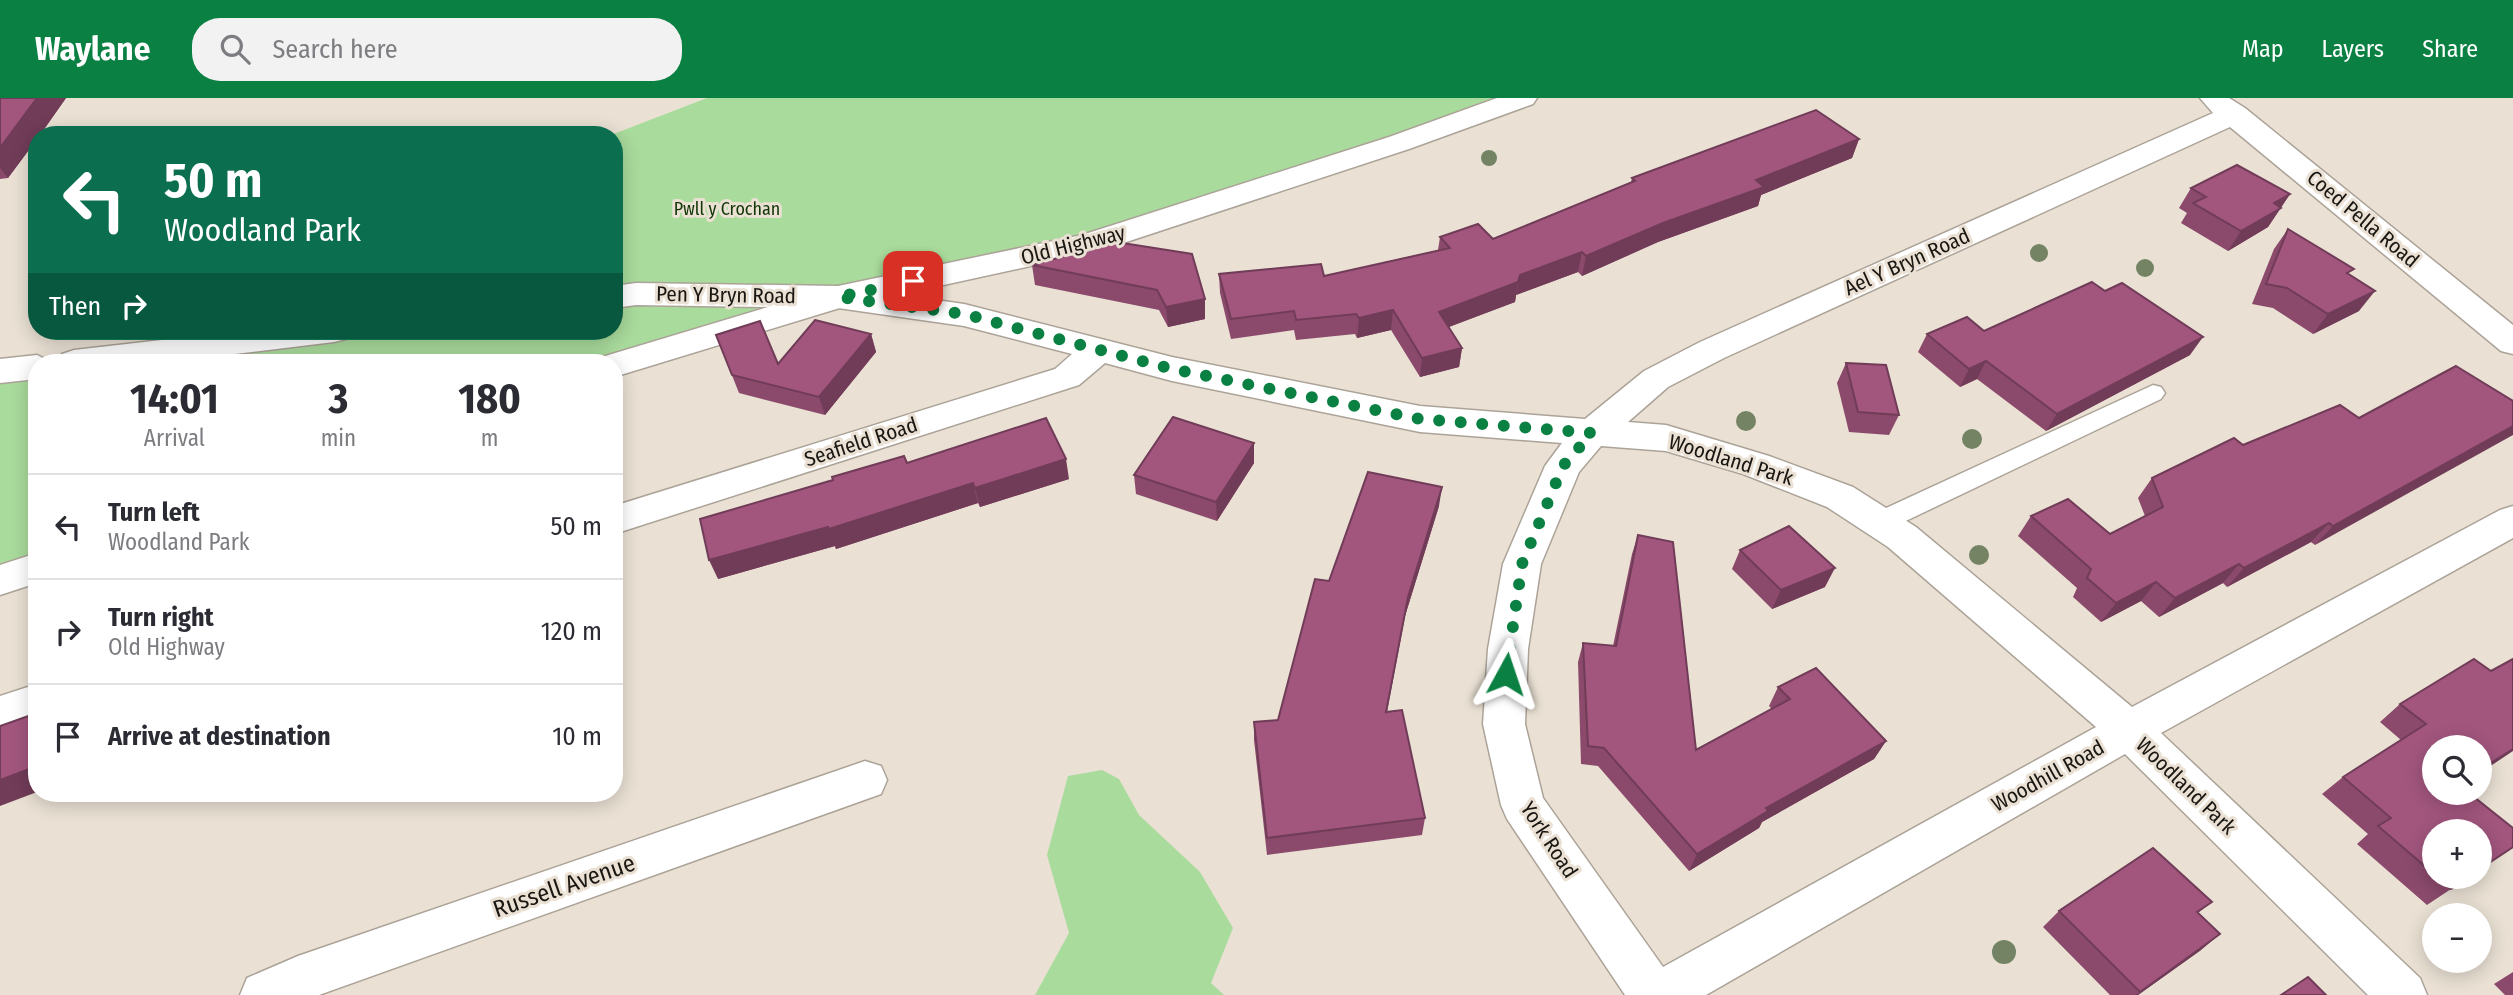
<!DOCTYPE html>
<html lang="en">
<head>
<meta charset="utf-8">
<style>
  :root { --surface:#fff; --page:#f2f2f3; --text:#2b2b33; --muted:#7c7c81; --line:#e1e1e2; --accent:#0b8043 }
  body { margin:0; font-family:"Fira Sans Condensed",sans-serif; background:var(--page); color:var(--text); height:100vh; display:flex; flex-direction:column; font-size:26px; white-space:nowrap }
  * { box-sizing:border-box; margin:0 }
  p { font-size:23px; color:var(--muted) }
  .icon { flex:none; width:38px; height:38px; fill:none; stroke:currentColor; stroke-width:2; stroke-linecap:round; stroke-linejoin:round }
  .map { position:relative; flex:1; overflow:hidden }
  .panel { position:absolute; left:28px; top:256px; width:595px; height:448px; display:flex; flex-direction:column; background:var(--surface); border-radius:28px; box-shadow:0 4px 18px #0003 }
  .panel>* { flex:none }
  .hud { position:absolute; left:28px; top:28px; width:595px; height:214px; border-radius:28px; box-shadow:0 4px 18px #0003; background:#0b6e4f; color:#fff; overflow:hidden }
  .buttons { position:absolute; left:2422px; top:637px; display:grid; gap:14px }
  .buttons a { display:grid; place-items:center; width:70px; height:70px; border-radius:50%; background:var(--surface); box-shadow:0 4px 18px #0003; font-size:35px }
  .pin { position:absolute; display:grid; place-items:center; width:60px; height:60px; color:#fff; margin:-30px; border-radius:14px; box-shadow:0 4px 10px #0006 }
  .me { position:absolute; width:77px; margin:-38px; rotate:5deg; stroke-linejoin:round; filter:drop-shadow(0 0 5px #0008) }
  .turn { display:flex; align-items:center; gap:24px; height:147px; padding:0 21px; font-size:32px }
  .turn .icon { width:91px; height:91px; stroke-width:2.5 }
  .turn b { display:block; font-size:49px; line-height:60px }
  .then { display:flex; align-items:center; height:66px; padding:0 21px; background:#0003; gap:14px; font-size:26px }
  .eta { display:flex; justify-content:space-evenly; align-items:center; height:119px; text-align:center }
  .eta b { font-size:42px; font-weight:700; line-height:49px }
  ul { padding:0; list-style:none }
  li { display:flex; align-items:center; gap:21px; height:105px; padding:0 21px; border-top:2px solid var(--line) }
  li div { flex:1 }
  li b { display:block; font-size:26px }
  li em { font-style:normal }
  header { display:flex; align-items:center; gap:42px; box-sizing:border-box; height:98px; padding:0 35px; background:var(--accent); color:#fff }
  header strong { font-size:33px }
  nav { display:flex; gap:38px; margin-inline-start:auto; font-size:24px }
  .search { width:490px; height:63px; background:var(--page); display:flex; align-items:center; gap:18px; box-sizing:border-box; padding:0 24px; border-radius:28px; color:var(--muted); font-size:26px }
  .map>svg:first-child { display:block }
  .green { fill:#a9db9c }
  .lines { fill:none; stroke-linecap:round; stroke-linejoin:round }
  .lane-casing { stroke:#aca398; stroke-width:3 }
  .street-casing { stroke:#aca398; stroke-width:3 }
  .secondary-casing { stroke:#aca398; stroke-width:3 }
  .lane { fill:#fff; fill-rule:evenodd }
  .street { fill:#fff; fill-rule:evenodd }
  .secondary { fill:#fff; fill-rule:evenodd }
  .tree { fill:#738363 }
  .wall { fill:#8b4a6c }
  .shaded-wall { fill:#713c58 }
  .building { fill:#a2567e; stroke:#713c58; stroke-width:2 }
  .route { stroke:#0b8043; stroke-width:12; stroke-dasharray:0 21.6 }
  .labels { text-anchor:middle; stroke-width:6; stroke-linejoin:round; paint-order:stroke }
  .far-park-label { font-size:18px; fill:#123606; stroke:#eae1d4 }
  .street-label { font-size:21px; fill:#1a1713; stroke:#eae1d4 }
  .near-street-label { font-size:24px; fill:#1a1713; stroke:#eae1d4 }
</style>
</head>
<body>
<header>
<strong>Waylane</strong>
<div class="search"><svg class="icon" aria-label="search" viewBox="0 0 24 24"><circle cx="10" cy="10" r="6"/><path d="M15 15l6 6"/></svg>Search here</div>
<nav><a>Map</a><a>Layers</a><a>Share</a></nav>
</header>
<div class="map">
<svg width="2513" height="897" viewBox="0 0 2513 897">
  <rect width="100%" height="100%" fill="#eae1d4"/>
  <!-- green -->
  <g class="green">
    <polygon points="707,0 1523,0 1088,146 614,264 72,264 153,255 198,233 614,233 614,37 611,37"/>
    <polygon points="37,268 37,470 0,482 0,273"/>
    <polygon points="1102,672 1119,681 1139,717 1200,774 1233,830 1211,885 1224,897 1035,897 1069,835 1047,757 1068,678"/>
  </g>
  <g class="lines">
    <!-- lane casing -->
    <g class="lane-casing">
      <polygon id="lane" points="2153,287 2161,289 2165,295 2161,301 1889,431 1880,434 1871,431 1867,424 1871,417"/>
    </g>
    <!-- street casing -->
    <g class="street-casing">
      <g id="street">
        <path d="M2200,0H2229L2245,10L2513,227V256L2501,253L2230,29L1724,260L1668,289L1628,324L1666,327L1769,358L1853,389L1916,429L2132,609L2500,412L2513,408V440L2161,635L2420,880L2427,897H2368L2125,656L1706,897H1625L1507,721L1501,707L1483,626L1488,551L1503,466L1545,368L1562,345L1420,334L1172,283L1105,265L1079,287L614,436V408L1055,271L1072,256L964,228L838,210L636,207L614,210V188L636,185L838,188L964,206L1172,259L1420,308L1585,321L1644,273L1700,244L2213,15ZM1601,348L1666,353L1743,376L1827,409L1888,449L2096,629L1663,869L1543,700L1525,626L1528,551L1541,466L1579,374Z"/>
        <polygon points="241,233 351,233 346,241 334,244 168,264 57,264 62,256 74,252"/>
        <polygon points="37,257 51,264 37,264 37,281 0,285 0,261"/>
        <polygon points="37,586 37,622 0,634 0,598"/>
        <polygon points="865,663 881,668 887,682 881,696 319,897 240,897 247,880 298,858"/>
      </g>
    </g>
    <!-- secondary casing -->
    <g class="secondary-casing">
      <g id="secondary">
        <polygon points="1497,0 1537,0 1533,6 1409,51 1099,153 843,209 614,279 614,264 599,264 602,259 838,188 1082,137 1389,39"/>
        <polygon points="37,455 37,485 0,497 0,467"/>
      </g>
    </g>
    <!-- lane -->
    <use href="#lane" class="lane"/>
    <!-- street -->
    <use href="#street" class="street"/>
    <!-- secondary -->
    <use href="#secondary" class="secondary"/>
  </g>
  <!-- trees -->
  <g class="tree">
    <circle cx="1489" cy="60" r="8"/>
    <circle cx="2039" cy="155" r="9"/>
    <circle cx="2145" cy="170" r="9"/>
    <circle cx="1746" cy="323" r="10"/>
    <circle cx="1972" cy="341" r="10"/>
    <circle cx="1979" cy="457" r="10"/>
    <circle cx="2004" cy="854" r="12"/>
  </g>
  <!-- wall -->
  <g class="wall">
    <polygon points="0,0 66,0 40,37 37,37 37,41 8,80 0,81"/>
    <polygon points="1859,41 1852,60 1761,97 1758,108 1658,144 1582,178 1578,174 1516,197 1515,204 1448,229 1462,250 1459,269 1420,279 1391,232 1357,240 1355,236 1296,242 1294,232 1231,241 1220,195 1219,176 1324,178 1438,152 1440,139 1493,141 1631,84 1632,80"/>
    <polygon points="2191,90 2290,96 2268,129 2228,153 2181,125 2187,115 2179,110"/>
    <polygon points="2288,131 2350,177 2359,213 2313,236 2273,210 2252,206 2274,151"/>
    <polygon points="1032,167 1205,201 1205,221 1168,229 1159,212 1035,187"/>
    <polygon points="1984,233 2190,257 2046,333 1977,281 1960,289 1918,254 1927,236"/>
    <polygon points="871,236 876,254 825,317 739,295 716,237 778,266"/>
    <polygon points="1846,265 1899,317 1889,337 1849,334 1837,285"/>
    <polygon points="2513,303 2315,447 2311,444 2227,489 2223,485 2159,519 2141,503 2101,524 2073,499 2077,490 2018,438 2031,418 2110,436 2145,418 2138,400 2152,380 2243,347 2359,320"/>
    <polygon points="1254,345 1254,365 1217,423 1136,396 1134,377"/>
    <polygon points="907,365 1069,381 980,409 978,405 836,451 835,448 718,481 833,382"/>
    <polygon points="1439,408 1405,518 1387,614 1425,720 1422,737 1267,757 1254,642 1254,624 1278,622 1329,483"/>
    <polygon points="1638,437 1696,652 1772,611 1769,608 1778,589 1886,643 1874,661 1762,724 1759,730 1689,773 1598,668 1581,666 1578,564 1583,545 1613,548 1632,456"/>
    <polygon points="1740,452 1825,489 1772,511 1732,471"/>
    <polygon points="2491,573 2480,649 2434,733 2434,779 2469,779 2427,807 2357,746 2368,736 2322,696 2343,679 2401,642 2380,624 2400,606"/>
    <polygon points="2212,804 2198,815 2201,852 2138,897 2110,897 2043,829 2059,813"/>
    <polygon points="2513,874 2513,897 2505,897 2494,886"/>
  </g>
  <!-- shaded-wall -->
  <g class="shaded-wall">
    <polygon points="37,0 66,0 40,37 37,37 37,41 8,80 0,70 0,50"/>
    <polygon points="1859,41 1852,60 1761,97 1758,108 1658,144 1582,178 1586,158 1756,82"/>
    <polygon points="2290,96 2268,129 2228,153 2241,133 2274,105"/>
    <polygon points="1582,154 1578,174 1516,197 1520,177"/>
    <polygon points="1518,184 1515,204 1436,234 1439,214"/>
    <polygon points="2375,193 2359,213 2313,236 2328,216"/>
    <polygon points="1205,201 1205,221 1168,229 1166,209"/>
    <polygon points="1393,212 1391,232 1357,240 1359,220"/>
    <polygon points="871,236 876,254 825,317 819,299"/>
    <polygon points="2203,239 2190,257 2046,333 2057,316"/>
    <polygon points="1462,250 1459,269 1420,279 1422,260"/>
    <polygon points="1986,263 1977,281 1960,289 1969,271"/>
    <polygon points="2513,328 2513,337 2315,447 2333,428"/>
    <polygon points="1254,345 1254,365 1217,423 1216,404"/>
    <polygon points="1066,361 1069,381 980,409 975,390"/>
    <polygon points="973,385 978,405 836,451 835,448 718,481 709,462 828,429"/>
    <polygon points="1442,389 1439,408 1405,518 1383,632 1386,614 1408,499"/>
    <polygon points="2329,425 2311,444 2227,489 2244,470"/>
    <polygon points="2239,466 2223,485 2159,519 2175,500"/>
    <polygon points="1835,470 1825,489 1772,511 1781,492"/>
    <polygon points="2156,484 2141,503 2101,524 2116,505"/>
    <polygon points="1886,643 1874,661 1762,724 1759,730 1689,773 1697,756 1766,710"/>
    <polygon points="2513,651 2513,653 2480,675 2480,672"/>
    <polygon points="37,668 37,694 0,708 0,682"/>
    <polygon points="2220,836 2201,852 2138,897 2136,897"/>
  </g>
  <!-- building -->
  <g class="building">
    <polygon points="0,0 37,0 0,50"/>
    <polygon points="1816,12 1859,41 1756,82 1764,89 1663,125 1586,158 1582,154 1520,177 1518,184 1439,214 1462,250 1422,260 1393,212 1359,220 1356,216 1296,222 1294,213 1231,221 1219,176 1321,166 1324,178 1450,150 1440,139 1478,126 1493,141 1635,83 1632,80"/>
    <polygon points="2237,67 2290,96 2274,105 2281,110 2241,133 2193,105 2206,99 2191,90"/>
    <polygon points="2288,131 2354,171 2347,175 2375,193 2328,216 2287,190 2266,186"/>
    <polygon points="1116,144 1192,156 1205,201 1166,209 1157,192 1032,167"/>
    <polygon points="2092,184 2105,193 2122,185 2203,239 2057,316 1986,263 1969,271 1927,236 1967,219 1984,233"/>
    <polygon points="815,222 871,236 819,299 732,277 716,237 760,223 778,266"/>
    <polygon points="1846,265 1886,267 1899,317 1858,314"/>
    <polygon points="2456,268 2513,303 2513,328 2333,428 2329,425 2244,470 2239,466 2175,500 2156,484 2116,505 2087,480 2091,471 2031,418 2068,401 2110,436 2163,409 2152,380 2234,340 2243,347 2340,307 2359,320"/>
    <polygon points="1173,319 1254,345 1216,404 1134,377"/>
    <polygon points="1046,320 1066,361 975,390 973,385 829,431 828,429 709,462 700,421 833,382 832,379 904,358 907,365"/>
    <polygon points="1368,374 1442,389 1408,499 1386,614 1402,612 1425,720 1267,740 1254,624 1278,622 1315,481 1329,483"/>
    <polygon points="1789,428 1835,470 1781,492 1740,452"/>
    <polygon points="1638,437 1673,444 1696,652 1790,601 1778,589 1816,570 1886,643 1766,710 1768,713 1697,756 1604,650 1588,648 1583,545 1616,548"/>
    <polygon points="2474,561 2491,573 2513,561 2513,651 2480,672 2480,649 2434,649 2434,695 2469,695 2513,730 2513,749 2480,771 2480,733 2434,733 2434,776 2378,728 2391,720 2343,679 2426,626 2400,606"/>
    <polygon points="37,615 37,668 0,682 0,628"/>
    <polygon points="2153,750 2212,804 2197,814 2220,836 2140,894 2059,813"/>
    <polygon points="2437,779 2469,779 2451,791"/>
    <polygon points="2308,879 2326,897 2281,897"/>
  </g>
  <g class="lines">
    <!-- route -->
    <polyline class="route" points="913,183 838,199 964,216 1172,271 1420,321 1592,335 1563,368 1522,466 1506,576"/>
  </g>
  <g class="labels">
    <!-- far-park labels -->
    <g class="far-park-label">
      <text x="727" y="117">Pwll y Crochan</text>
    </g>
    <!-- street labels -->
    <g class="street-label">
      <text transform="translate(2363 121) rotate(40)" y="7">Coed Pella Road</text>
      <text transform="translate(1073 147) rotate(-14)" y="7">Old Highway</text>
      <text transform="translate(1907 164) rotate(-24)" y="7">Ael Y Bryn Road</text>
      <text transform="translate(726 197) rotate(1)" y="7">Pen Y Bryn Road</text>
      <text transform="translate(861 344) rotate(-18)" y="7">Seafield Road</text>
      <text transform="translate(1731 362) rotate(17)" y="7">Woodland Park</text>
      <text transform="translate(2048 678) rotate(-29)" y="7">Woodhill Road</text>
      <text transform="translate(2186 688) rotate(44)" y="7">Woodland Park</text>
      <text transform="translate(1549 742) rotate(57)" y="7">York Road</text>
    </g>
    <!-- near-street labels -->
    <g class="near-street-label">
      <text transform="translate(564 788) rotate(-19)" y="8">Russell Avenue</text>
    </g>
  </g>
</svg>
<div class="buttons">
<a><svg class="icon" aria-label="search" viewBox="0 0 24 24"><circle cx="10" cy="10" r="6"/><path d="M15 15l6 6"/></svg></a>
<a>+</a>
<a>−</a>
</div>
<div class="pin" style="left:913px;top:183px;background:#d93025"><svg class="icon" aria-label="arrive" viewBox="0 0 24 24"><path d="M6 21V4h12l-3 4 3 4H6"/></svg></div>
<svg class="me" style="left:1506px;top:576px" viewBox="-20 -20 40 40"><path d="M0-17L14 15 0 8-14 15z" fill="#0b8043" stroke="#fff" stroke-width="4"/></svg>
<div class="hud">
<div class="turn"><svg class="icon" aria-label="left" viewBox="0 0 24 24"><path d="M17 20v-9H6M10 6l-5 5 5 5"/></svg><div><b>50 m</b>Woodland Park</div></div>
<div class="then">Then<svg class="icon" aria-label="right" viewBox="0 0 24 24"><path d="M7 20v-9h11M14 6l5 5-5 5"/></svg></div>
</div>
<section class="panel">
<div class="eta">
<div><b>14:01</b><p>Arrival</p></div>
<div><b>3</b><p>min</p></div>
<div><b>180</b><p>m</p></div>
</div>
<ul>
<li><svg class="icon" aria-label="left" viewBox="0 0 24 24"><path d="M17 20v-9H6M10 6l-5 5 5 5"/></svg><div><b>Turn left</b><p>Woodland Park</p></div><em>50 m</em></li>
<li><svg class="icon" aria-label="right" viewBox="0 0 24 24"><path d="M7 20v-9h11M14 6l5 5-5 5"/></svg><div><b>Turn right</b><p>Old Highway</p></div><em>120 m</em></li>
<li><svg class="icon" aria-label="arrive" viewBox="0 0 24 24"><path d="M6 21V4h12l-3 4 3 4H6"/></svg><div><b>Arrive at destination</b></div><em>10 m</em></li>
</ul>
</section>
</div>
</body>
</html>
